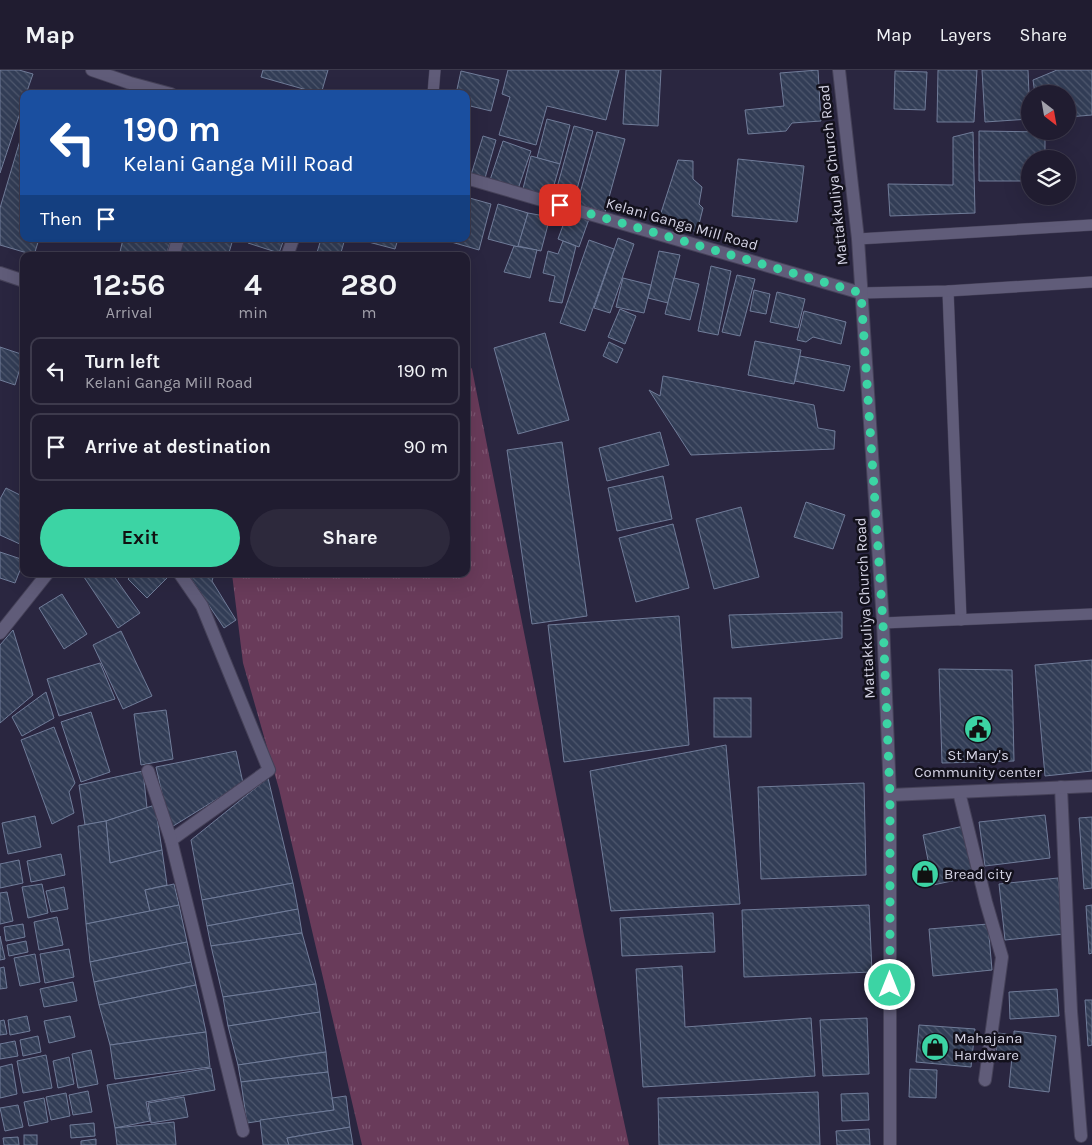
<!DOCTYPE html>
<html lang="en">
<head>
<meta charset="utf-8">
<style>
  :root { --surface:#201c30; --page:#2d293c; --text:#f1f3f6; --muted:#a2a1ab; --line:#3d3a4c; --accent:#3cd4a4 }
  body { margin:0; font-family:Karla,sans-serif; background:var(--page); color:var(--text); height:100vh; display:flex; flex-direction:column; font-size:19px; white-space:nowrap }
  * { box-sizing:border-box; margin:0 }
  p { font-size:16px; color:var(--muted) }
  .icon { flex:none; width:28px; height:28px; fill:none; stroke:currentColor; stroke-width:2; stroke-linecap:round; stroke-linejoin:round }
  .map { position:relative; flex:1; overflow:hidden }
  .panel { position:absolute; left:20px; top:182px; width:450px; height:325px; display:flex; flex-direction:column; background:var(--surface); border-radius:10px; box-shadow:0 5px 20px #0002,0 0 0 1px var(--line) }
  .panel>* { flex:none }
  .guide { position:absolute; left:20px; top:20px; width:450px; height:152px; border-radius:10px; box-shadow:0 5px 20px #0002,0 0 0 1px var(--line); background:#1a4fa0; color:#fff; overflow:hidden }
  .needle { width:32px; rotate:149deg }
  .controls { position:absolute; left:1021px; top:15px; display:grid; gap:10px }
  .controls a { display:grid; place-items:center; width:55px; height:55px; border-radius:50%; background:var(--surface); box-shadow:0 5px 20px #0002,0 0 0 1px var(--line); font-size:25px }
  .pin { position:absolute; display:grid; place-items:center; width:42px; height:42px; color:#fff; margin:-21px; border-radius:10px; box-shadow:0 2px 8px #0006 }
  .me { position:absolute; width:55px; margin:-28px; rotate:0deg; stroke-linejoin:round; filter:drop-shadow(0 0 4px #0008) }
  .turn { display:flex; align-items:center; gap:18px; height:105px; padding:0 20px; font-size:22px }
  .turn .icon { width:65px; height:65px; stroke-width:2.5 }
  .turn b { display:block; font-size:35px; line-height:42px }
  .then { display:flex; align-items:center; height:48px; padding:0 20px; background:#0003; gap:10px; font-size:19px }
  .eta { display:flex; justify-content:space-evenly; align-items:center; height:85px; text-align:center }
  .eta b { font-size:30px; font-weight:700; line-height:35px }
  .cta { display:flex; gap:10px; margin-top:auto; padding:10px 20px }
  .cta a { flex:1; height:58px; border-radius:30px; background:var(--accent); color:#111; font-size:20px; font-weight:700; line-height:58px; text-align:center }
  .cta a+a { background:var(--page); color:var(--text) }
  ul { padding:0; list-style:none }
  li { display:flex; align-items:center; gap:15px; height:68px; margin:0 10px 8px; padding:0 10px; border:2px solid var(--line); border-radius:10px }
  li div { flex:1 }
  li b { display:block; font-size:19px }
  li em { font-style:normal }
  header { display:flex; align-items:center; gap:30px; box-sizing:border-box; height:70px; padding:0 25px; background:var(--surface); border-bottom:1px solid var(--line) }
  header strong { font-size:24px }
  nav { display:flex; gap:28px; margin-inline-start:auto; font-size:18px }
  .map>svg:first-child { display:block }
  .grass { fill:url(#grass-tufts) }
  .building { fill:url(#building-back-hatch); stroke:#707c99 }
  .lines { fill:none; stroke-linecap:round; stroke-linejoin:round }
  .service-casing { stroke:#454158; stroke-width:12 }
  .minor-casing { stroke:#454158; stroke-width:14 }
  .tertiary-casing { stroke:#454158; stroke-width:14 }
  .service { stroke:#605c79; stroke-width:11 }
  .minor { stroke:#605c79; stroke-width:12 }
  .tertiary { stroke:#605c79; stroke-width:12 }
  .route { stroke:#3cd4a4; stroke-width:9; stroke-dasharray:0 16.2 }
  .labels { text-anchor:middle; stroke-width:5; stroke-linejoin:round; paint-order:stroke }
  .street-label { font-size:15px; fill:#d5d4e5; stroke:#13111c }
  .poi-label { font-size:15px; fill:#d5d4e5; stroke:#13111c; text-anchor:start }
</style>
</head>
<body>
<header>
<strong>Map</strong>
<nav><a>Map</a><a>Layers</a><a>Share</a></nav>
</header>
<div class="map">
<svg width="1092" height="1075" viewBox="0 0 1092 1075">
  <defs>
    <pattern id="grass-tufts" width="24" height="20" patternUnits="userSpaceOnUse" patternTransform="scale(1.25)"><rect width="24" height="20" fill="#693b5a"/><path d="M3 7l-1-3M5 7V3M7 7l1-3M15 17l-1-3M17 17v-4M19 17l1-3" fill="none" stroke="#7e5672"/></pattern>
    <pattern id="building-back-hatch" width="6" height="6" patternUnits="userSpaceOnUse" patternTransform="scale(1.25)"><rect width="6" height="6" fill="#323d56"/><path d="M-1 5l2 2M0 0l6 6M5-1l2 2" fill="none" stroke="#4f586e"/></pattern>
  </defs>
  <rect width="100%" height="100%" fill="#2a2640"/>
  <!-- grass -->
  <polygon class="grass" points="466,291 472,299 584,866 629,1075 362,1075 279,719 243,593 232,504 466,504"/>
  <!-- building -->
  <g class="building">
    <polygon points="0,0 19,0 33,4 26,24 24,24 24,31 0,103"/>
    <polygon points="263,0 328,0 321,24 261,7"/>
    <polygon points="508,0 619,0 606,50 547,36 536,75 499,65 510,27 502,24"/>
    <polygon points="626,0 661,0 658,56 623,54"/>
    <polygon points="818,0 821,51 792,53 786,61 748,64 745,40 784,36 780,3"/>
    <polygon points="938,0 977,0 974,52 937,52"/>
    <polygon points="982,0 1028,0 1030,49 985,52"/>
    <polygon points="1057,0 1092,0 1092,45 1068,47 1068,24 1035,24 1033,10"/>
    <polygon points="461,1 499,10 491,41 466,35 466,24 456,24"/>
    <polygon points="895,1 927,2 925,40 894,39"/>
    <polygon points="547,49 570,55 560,94 537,88"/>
    <polygon points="574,56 593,61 572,137 553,132"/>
    <polygon points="24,57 24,169 39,169 34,185 0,175 0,138"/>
    <polygon points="979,61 1045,62 1045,89 1030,89 1030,111 979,111"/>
    <polygon points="597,62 625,69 605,142 577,134"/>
    <polygon points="973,62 975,143 890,146 888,114 953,115 953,67"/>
    <polygon points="483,66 496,70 485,108 471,105"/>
    <polygon points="503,71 531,81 517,122 489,113"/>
    <polygon points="531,86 560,94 550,129 522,123"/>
    <polygon points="738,89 804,96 797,152 732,146"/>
    <polygon points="678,90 693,91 693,109 702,117 699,134 703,138 697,162 659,149"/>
    <polygon points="466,127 491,134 479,180 441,169 466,169"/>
    <polygon points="498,134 528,143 518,177 488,169"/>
    <polygon points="568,142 589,149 579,177 558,169"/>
    <polygon points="528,143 550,147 541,181 518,176"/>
    <polygon points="618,168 634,174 610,243 594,238"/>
    <polygon points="123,169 171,169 166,186 135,186 120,182"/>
    <polygon points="181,169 233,169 228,186 193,186 177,182"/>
    <polygon points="249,169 284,169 279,183 248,173"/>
    <polygon points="321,169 344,172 340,186 316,186"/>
    <polygon points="357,169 398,169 395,179"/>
    <polygon points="589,170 614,179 585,261 560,253"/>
    <polygon points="563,171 576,176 562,233 549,231 555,206 543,203 548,181 558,184"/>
    <polygon points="514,176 537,180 530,208 504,202"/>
    <polygon points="659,181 680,185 668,233 648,228"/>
    <polygon points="711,196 731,201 718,265 698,261"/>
    <polygon points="737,205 755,209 740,266 722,262"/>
    <polygon points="623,208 651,215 644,243 616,237"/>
    <polygon points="674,208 699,214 690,250 665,244"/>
    <polygon points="754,220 770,224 766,244 750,241"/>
    <polygon points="777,222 805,229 798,258 770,252"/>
    <polygon points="620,239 636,246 625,274 608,267"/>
    <polygon points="804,241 846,252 841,274 813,267 806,272 797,270"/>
    <polygon points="545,263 569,350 518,364 494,278"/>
    <polygon points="755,271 801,280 794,314 748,305"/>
    <polygon points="609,272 623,279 617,293 603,286"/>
    <polygon points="0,277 24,285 15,315 0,310"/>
    <polygon points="800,286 850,296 844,321 795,311"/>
    <polygon points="663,306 814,335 818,358 835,361 834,379 691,385 649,320 660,326"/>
    <polygon points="660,362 669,395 607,411 599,378"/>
    <polygon points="562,372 587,546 532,554 507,380"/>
    <polygon points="663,406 672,449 617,461 608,418"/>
    <polygon points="6,418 24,427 24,471 22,475 0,465 0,429"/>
    <polygon points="806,432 845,445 833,479 794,467"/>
    <polygon points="741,437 759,507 714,519 696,449"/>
    <polygon points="673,454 689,518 636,532 619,468"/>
    <polygon points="0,482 24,490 15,513 0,508"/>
    <polygon points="82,504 115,504 113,505 140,543 118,558"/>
    <polygon points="133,504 171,504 147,528 128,509"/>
    <polygon points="188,504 214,504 212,511 236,550 224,558"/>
    <polygon points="62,524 87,564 64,579 39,538"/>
    <polygon points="842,542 842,568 732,578 729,545"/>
    <polygon points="679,546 689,675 564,692 548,555"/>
    <polygon points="13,560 33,625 0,653 0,575"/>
    <polygon points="121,561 152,626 123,639 93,575"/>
    <polygon points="1092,590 1092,701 1045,706 1035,595"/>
    <polygon points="100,593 115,629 59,646 47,609"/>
    <polygon points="939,599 1012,600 1014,691 942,693"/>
    <polygon points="46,622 54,648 22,666 12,647"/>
    <rect x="714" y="628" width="37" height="39"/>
    <polygon points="166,640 173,689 141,695 134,644"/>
    <polygon points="91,642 110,702 81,712 61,652"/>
    <polygon points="54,657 75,713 69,722 74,743 52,754 21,670"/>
    <polygon points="726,675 740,834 611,841 590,701"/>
    <polygon points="236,681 243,713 170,758 156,697"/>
    <polygon points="143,701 147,738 106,751 85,755 79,715"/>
    <polygon points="268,708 293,813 202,830 191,770"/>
    <polygon points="864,713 866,805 761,809 758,717"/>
    <polygon points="155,735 162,780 110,793 106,751"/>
    <polygon points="1045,745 1050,788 985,796 979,752"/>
    <polygon points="35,746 41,777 8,784 2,753"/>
    <polygon points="1092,747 1092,818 1084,819 1079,748"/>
    <polygon points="106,751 110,793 162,780 167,815 145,820 150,841 86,854 78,756"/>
    <polygon points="964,756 975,806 933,815 923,765"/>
    <polygon points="61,784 65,805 31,812 27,791"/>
    <polygon points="19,790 23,813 0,818 0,794"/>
    <polygon points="1058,808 1064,864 1005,870 999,814"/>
    <polygon points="293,813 298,839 207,856 202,830"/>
    <polygon points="42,814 48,843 28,848 22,817"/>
    <polygon points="174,814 179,835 150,841 145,820"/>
    <polygon points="64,817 68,839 51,842 46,821"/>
    <polygon points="7,822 13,851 0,854 0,823"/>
    <polygon points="179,835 187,872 90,892 86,854"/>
    <polygon points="869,835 872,902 744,907 742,840"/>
    <polygon points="1092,835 1092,883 1089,884 1086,836"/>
    <polygon points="298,839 302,863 211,876 207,856"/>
    <polygon points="713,843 715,882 622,886 620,848"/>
    <polygon points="57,847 63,875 39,880 34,852"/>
    <polygon points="23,854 25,867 6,871 4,857"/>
    <polygon points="988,854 992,900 933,906 929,859"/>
    <polygon points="302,863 316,914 223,927 211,876"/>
    <polygon points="0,866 5,889 0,890"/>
    <polygon points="26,871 28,882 9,886 7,875"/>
    <polygon points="187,872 191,892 94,912 90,892"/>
    <polygon points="69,879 74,907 45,913 40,884"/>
    <polygon points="35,884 40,912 20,916 14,888"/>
    <polygon points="191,892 196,915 99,935 94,912"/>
    <polygon points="682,896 685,957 811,948 815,1006 643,1017 636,899"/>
    <polygon points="4,897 7,918 0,919 0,898"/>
    <polygon points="73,912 77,931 44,937 40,919"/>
    <polygon points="316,914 320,942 228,956 223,927"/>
    <polygon points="196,915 206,962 110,975 99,935"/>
    <polygon points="1057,919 1059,946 1010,949 1009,922"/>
    <polygon points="1085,930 1092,930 1092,975 1088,976"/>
    <polygon points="320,942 326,982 238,995 228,956"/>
    <polygon points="27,946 30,961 10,965 8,950"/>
    <polygon points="70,946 75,967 49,973 44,951"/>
    <polygon points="867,948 869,1004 823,1006 820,950"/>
    <polygon points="4,950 7,964 0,965 0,951"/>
    <polygon points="919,955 975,959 971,997 916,992"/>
    <polygon points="1014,961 1056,966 1049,1022 1009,1017 1012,987 996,985 998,963 1014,965"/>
    <polygon points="206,962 210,997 115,1009 110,975"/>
    <polygon points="38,966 41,982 23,986 20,970"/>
    <polygon points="15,971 18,986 0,989 0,974"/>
    <polygon points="91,980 98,1014 78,1018 72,984"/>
    <polygon points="326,982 328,1002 241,1012 238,995"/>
    <polygon points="46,985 52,1018 23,1023 17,991"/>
    <polygon points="69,987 74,1014 58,1018 53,991"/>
    <polygon points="12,994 17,1024 0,1028 0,997"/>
    <polygon points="211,998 215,1020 146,1032 150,1051 115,1058 107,1015"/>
    <polygon points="910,999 937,1000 936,1028 909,1027"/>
    <polygon points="328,1002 334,1040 247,1053 241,1012"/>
    <polygon points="88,1021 92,1042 73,1045 69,1025"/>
    <polygon points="818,1022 820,1075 659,1075 658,1028"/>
    <polygon points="66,1023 70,1046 51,1050 46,1027"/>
    <polygon points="868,1023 869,1050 842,1051 841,1024"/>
    <polygon points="346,1026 350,1057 287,1068 289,1075 263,1075 260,1050 334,1040 332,1028"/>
    <polygon points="184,1027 188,1047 151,1053 148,1033"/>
    <polygon points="44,1028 48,1052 29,1056 24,1032"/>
    <polygon points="18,1035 23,1057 5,1061 0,1038"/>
    <polygon points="174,1052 176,1075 117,1075 115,1058"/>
    <polygon points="94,1053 95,1066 71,1068 70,1055"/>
    <polygon points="350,1057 353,1075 289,1075 287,1068"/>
    <polygon points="869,1059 870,1075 837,1075 836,1061"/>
    <rect x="24" y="1065" width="13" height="10"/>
    <polygon points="18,1067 19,1075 4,1075 3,1068"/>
    <polygon points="96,1069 96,1075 81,1075 81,1071"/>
  </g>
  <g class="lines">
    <!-- service casing -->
    <g class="service-casing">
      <g id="service">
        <polyline points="433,24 435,0"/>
        <polyline points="858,169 1092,155"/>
        <polyline points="948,221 961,550"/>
        <polyline points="861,223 948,221 1092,212"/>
        <polyline points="883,553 1092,544"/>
      </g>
    </g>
    <!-- minor casing -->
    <g class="minor-casing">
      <g id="minor">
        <polyline points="92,0 130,13 171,24"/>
        <polyline points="466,108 861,223"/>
        <polyline points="173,186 178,169"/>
        <polyline points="287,186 293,169"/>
        <polyline points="0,203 24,211"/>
        <polyline points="180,504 202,536 269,700 171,770 243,1061"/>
        <polyline points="0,563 47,504"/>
        <polyline points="148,701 171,770"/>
        <polyline points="1061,717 1071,941 1081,1066"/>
        <polyline points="959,722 986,832 1002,887 985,1010"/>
      </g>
    </g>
    <!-- tertiary casing -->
    <g class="tertiary-casing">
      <g id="tertiary">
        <polyline points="839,0 858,169 883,553 890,725 890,1075"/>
        <polyline points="890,725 1092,716"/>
      </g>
    </g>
    <!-- service -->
    <use href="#service" class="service"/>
    <!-- minor -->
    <use href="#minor" class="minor"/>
    <!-- tertiary -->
    <use href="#tertiary" class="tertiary"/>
  </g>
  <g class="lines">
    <!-- route -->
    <polyline class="route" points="560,135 861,223 883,553 890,725 890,915"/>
  </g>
  <!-- icons -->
  <defs>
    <g id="civic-disc" transform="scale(1.4375)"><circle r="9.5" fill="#3cd4a4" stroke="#13111c"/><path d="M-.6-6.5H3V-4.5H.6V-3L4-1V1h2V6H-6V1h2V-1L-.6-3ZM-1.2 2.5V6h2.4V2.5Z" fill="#111"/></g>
    <g id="shop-disc" transform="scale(1.4375)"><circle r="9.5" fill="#3cd4a4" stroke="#13111c"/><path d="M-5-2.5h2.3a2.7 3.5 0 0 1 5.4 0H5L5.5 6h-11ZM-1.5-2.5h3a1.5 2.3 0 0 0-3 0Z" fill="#111"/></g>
  </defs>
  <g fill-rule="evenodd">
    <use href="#civic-disc" x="978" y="659"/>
    <use href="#shop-disc" x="925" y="804"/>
    <use href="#shop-disc" x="935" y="977"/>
  </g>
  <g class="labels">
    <!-- street labels -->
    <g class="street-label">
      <text transform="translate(833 105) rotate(-96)" y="5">Mattakkuliya Church Road</text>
      <text transform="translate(682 154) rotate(16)" y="5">Kelani Ganga Mill Road</text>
      <text transform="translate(865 538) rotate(-93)" y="5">Mattakkuliya Church Road</text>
    </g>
    <!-- poi labels -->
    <g class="poi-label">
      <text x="978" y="690" text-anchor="middle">St Mary's<tspan x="978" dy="17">Community center</tspan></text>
      <text x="944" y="809">Bread city</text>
      <text x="954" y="973">Mahajana<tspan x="954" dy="17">Hardware</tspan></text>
    </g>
  </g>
</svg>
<div class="controls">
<a><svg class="needle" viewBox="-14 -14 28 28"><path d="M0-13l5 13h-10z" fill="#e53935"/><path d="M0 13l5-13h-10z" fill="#a2a1ab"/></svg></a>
<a><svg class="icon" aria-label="layers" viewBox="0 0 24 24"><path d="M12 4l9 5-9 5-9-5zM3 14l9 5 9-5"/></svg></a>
</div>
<div class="pin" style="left:560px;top:135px;background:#d93025"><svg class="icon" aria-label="arrive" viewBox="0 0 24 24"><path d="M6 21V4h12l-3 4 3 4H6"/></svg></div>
<svg class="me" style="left:890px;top:915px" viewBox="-20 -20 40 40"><circle r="17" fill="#3cd4a4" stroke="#fff" stroke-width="3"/><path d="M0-11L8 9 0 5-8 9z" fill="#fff"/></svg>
<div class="guide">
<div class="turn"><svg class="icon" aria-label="left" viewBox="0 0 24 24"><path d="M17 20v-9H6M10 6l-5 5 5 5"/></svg><div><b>190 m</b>Kelani Ganga Mill Road</div></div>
<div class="then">Then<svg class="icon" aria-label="arrive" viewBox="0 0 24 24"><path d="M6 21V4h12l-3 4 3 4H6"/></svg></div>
</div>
<section class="panel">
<div class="eta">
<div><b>12:56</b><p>Arrival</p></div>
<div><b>4</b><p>min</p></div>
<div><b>280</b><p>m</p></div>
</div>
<ul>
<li><svg class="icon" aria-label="left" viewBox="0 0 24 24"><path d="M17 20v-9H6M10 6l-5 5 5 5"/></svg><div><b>Turn left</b><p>Kelani Ganga Mill Road</p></div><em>190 m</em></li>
<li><svg class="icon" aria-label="arrive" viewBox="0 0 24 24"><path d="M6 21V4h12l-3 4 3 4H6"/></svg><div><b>Arrive at destination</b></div><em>90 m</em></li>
</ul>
<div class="cta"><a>Exit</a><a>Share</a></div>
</section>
</div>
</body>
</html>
